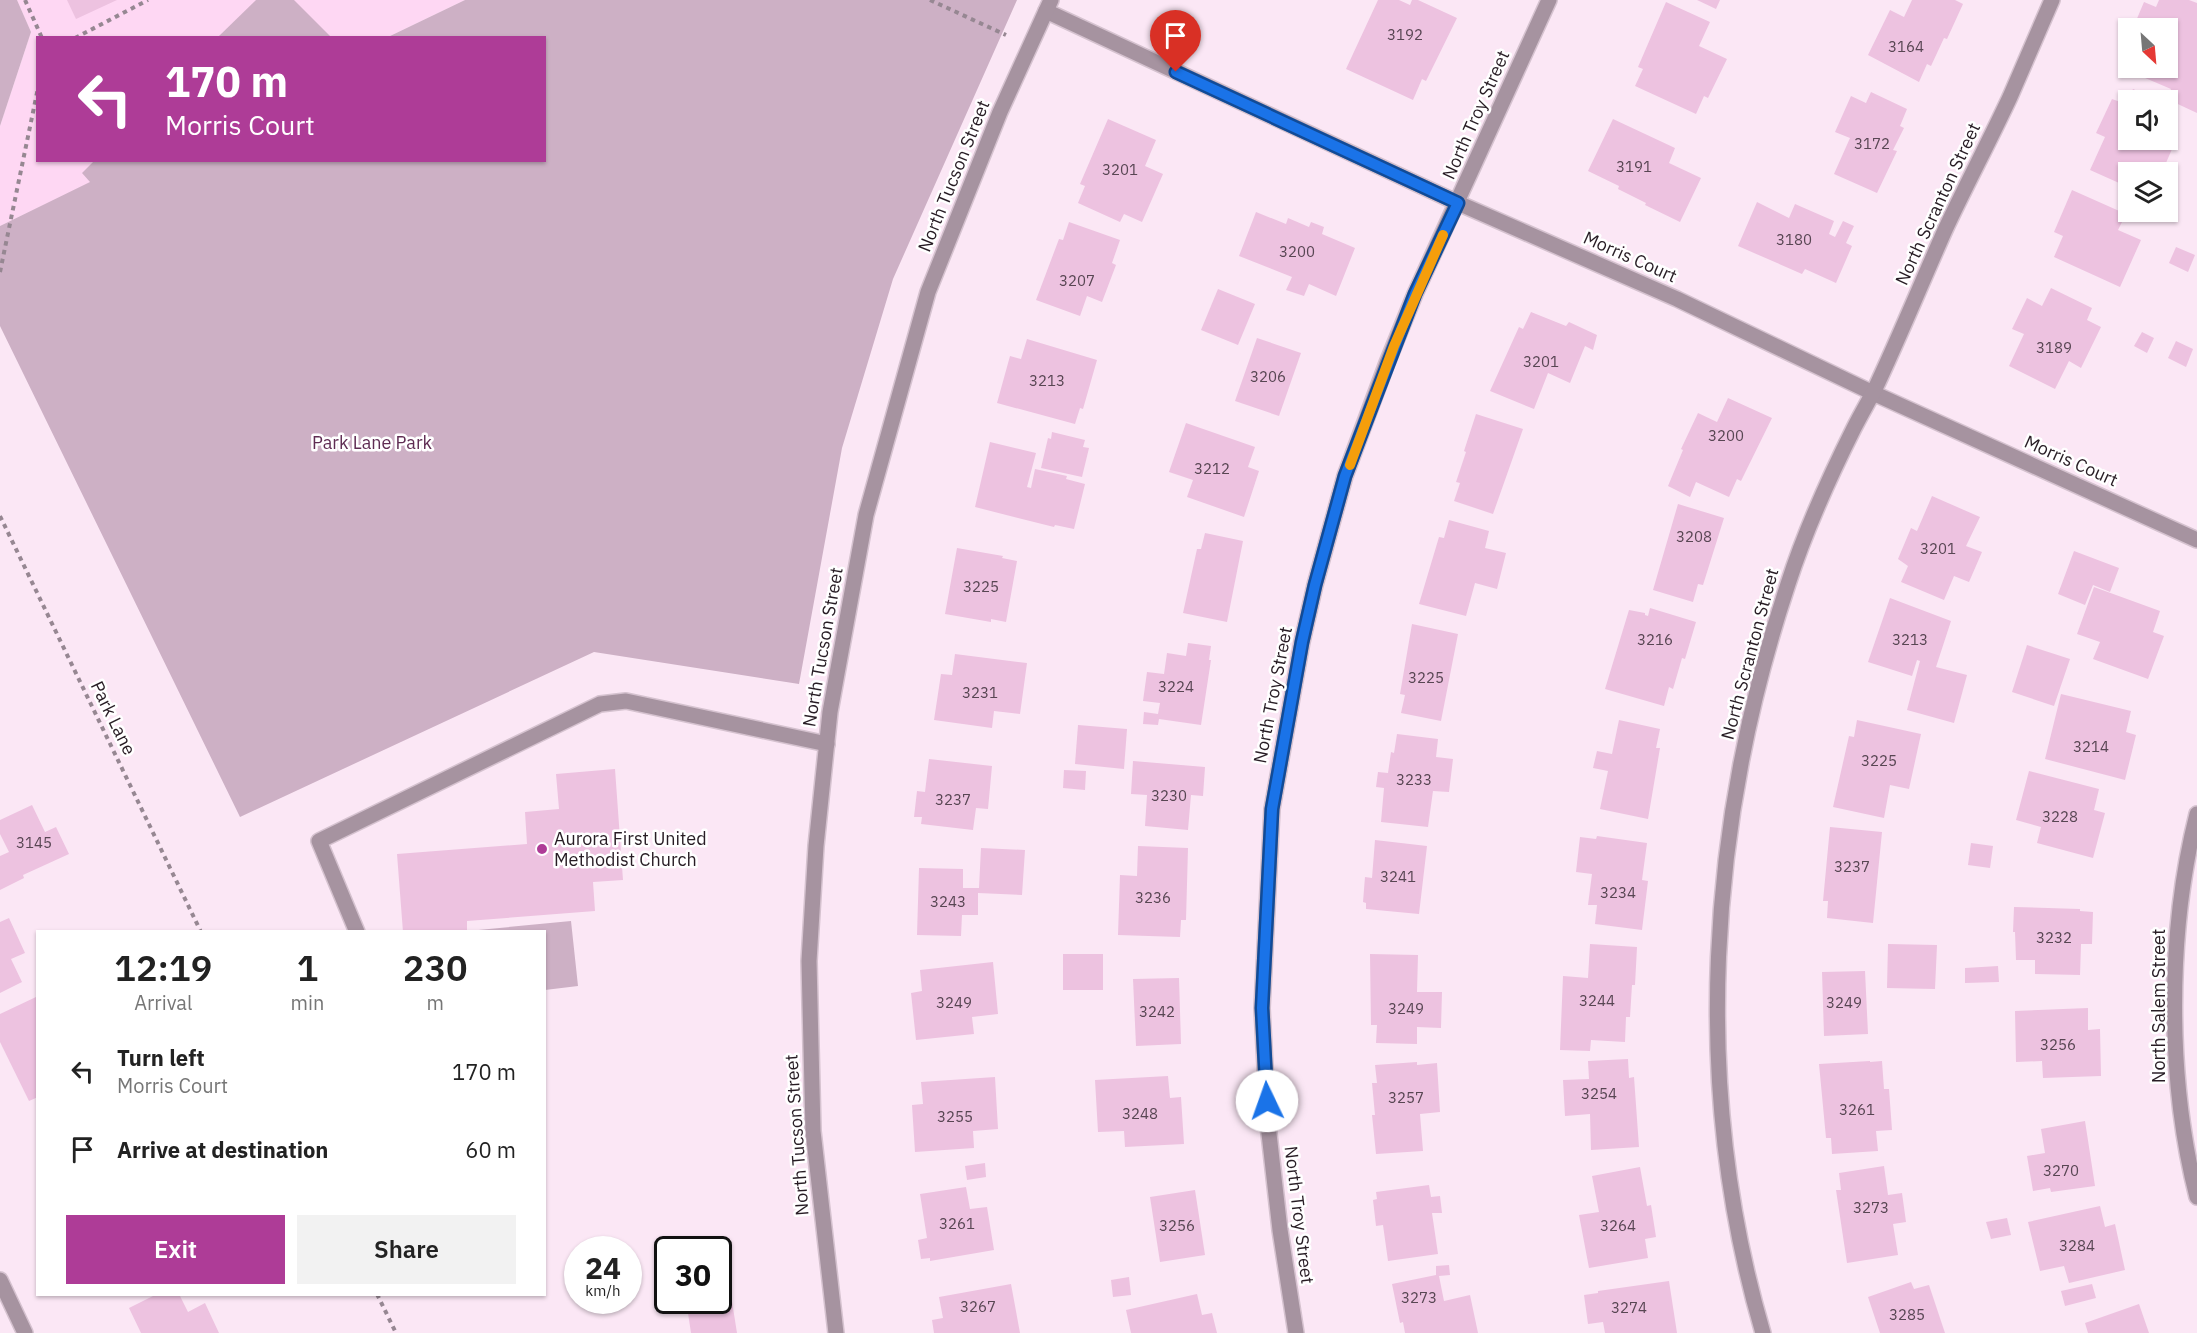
<!DOCTYPE html>
<html lang="en">
<head>
<meta charset="utf-8">
<style>
  :root { --surface:#fff; --page:#f2f2f2; --text:#222; --muted:#767676; --accent:#ae3c97 }
  body { margin:0; font-family:"IBM Plex Sans",sans-serif; background:var(--page); color:var(--text); height:100vh; display:flex; flex-direction:column; font-size:22px; white-space:nowrap }
  * { box-sizing:border-box; margin:0 }
  p { font-size:20px; color:var(--muted) }
  .icon { flex:none; width:33px; height:33px; fill:none; stroke:currentColor; stroke-width:2; stroke-linecap:round; stroke-linejoin:round }
  .map { position:relative; flex:1; overflow:hidden }
  .drawer { position:absolute; left:36px; top:930px; width:510px; height:366px; display:flex; flex-direction:column; background:var(--surface); border-radius:0px; box-shadow:0 2px 4px #0004 }
  .drawer>* { flex:none }
  .banner { position:absolute; left:36px; top:36px; width:510px; height:126px; border-radius:0px; box-shadow:0 2px 4px #0004; background:#ae3c97; color:#fff; overflow:hidden }
  .needle { width:39px; rotate:154deg }
  .buttons { position:absolute; left:2118px; top:18px; display:grid; gap:12px }
  .buttons a { display:grid; place-items:center; width:60px; height:60px; border-radius:0px; background:var(--surface); box-shadow:0 2px 4px #0004; font-size:30px }
  .speed { position:absolute; left:564px; top:1236px; display:flex; gap:12px; font-size:30px; font-weight:700; text-align:center }
  .speed>* { display:grid; place-content:center; width:78px; height:78px; border-radius:50%; background:var(--surface); box-shadow:0 2px 4px #0004; line-height:1 }
  .speed small { font-size:15px; font-weight:400 }
  .speed .limit { border:3px solid #111; border-radius:9px; background:#fff; color:#111 }
  .pin { position:absolute; display:grid; place-items:center; width:51px; height:51px; color:#fff; margin:-62px -26px; border-radius:50% 50% 50% 0; rotate:-45deg; box-shadow:0 0 6px #0007 }
  .pin .icon { rotate:45deg }
  .me { position:absolute; width:66px; margin:-33px; rotate:357deg; stroke-linejoin:round; filter:drop-shadow(0 0 4px #0008) }
  .turn { display:flex; align-items:center; gap:21px; height:126px; padding:0 30px; font-size:27px }
  .turn .icon { width:78px; height:78px; stroke-width:2.5 }
  .turn b { display:block; font-size:42px; line-height:51px }
  .eta { display:flex; justify-content:space-evenly; align-items:center; height:102px; text-align:center }
  .eta b { font-size:36px; font-weight:600; line-height:42px }
  .button { display:flex; gap:12px; margin-top:auto; padding:12px 30px }
  .button a { flex:1; height:69px; border-radius:0px; background:var(--accent); color:#fff; font-size:24px; font-weight:600; line-height:69px; text-align:center }
  .button a+a { background:var(--page); color:var(--text) }
  ul { padding:0; list-style:none }
  li { display:flex; align-items:center; gap:18px; height:78px; padding:0 30px }
  li div { flex:1 }
  li b { display:block; font-size:22px }
  li em { font-style:normal }
  .map>svg:first-child { display:block }
  .built { fill:#fed7f3 }
  .green { fill:#cdb0c5 }
  .building { fill:#edc2e0 }
  .lines { fill:none; stroke-linecap:round; stroke-linejoin:round }
  .minor-casing { stroke:#d5c2cf; stroke-width:18 }
  .path { stroke:#968792; stroke-width:4; stroke-dasharray:4.5 4.5; stroke-linecap:butt }
  .minor { stroke:#a693a0; stroke-width:15 }
  .route-casing { stroke:#114b97; stroke-width:15 }
  .route { stroke:#1a73e8; stroke-width:10 }
  .slow { stroke:#f59e0b; stroke-width:10 }
  .poi-dot { fill:#ae3c97; stroke:#fff; stroke-width:2 }
  .labels { text-anchor:middle; stroke-width:5; stroke-linejoin:round; paint-order:stroke }
  .number-label { font-size:15px; fill:#584653 }
  .street-label { font-size:18px; fill:#271c24; stroke:#fff }
  .park-label { font-size:18px; fill:#5f2c53; stroke:#fff }
  .poi-label { font-size:18px; fill:#271c24; stroke:#fff; text-anchor:start }
</style>
</head>
<body>
<div class="map">
<svg width="2197" height="1333" viewBox="0 0 2197 1333">
  <rect width="100%" height="100%" fill="#fbe7f5"/>
  <!-- built -->
  <polygon class="built" points="17,0 465,0 388,37 38,38 38,160 135,161 0,226 0,126 31,32"/>
  <!-- green -->
  <g class="green">
    <polygon points="0,0 17,0 31,32 0,126"/>
    <polygon points="256,0 294,0 331,37 218,37"/>
    <polygon points="465,0 1017,0 893,279 842,448 799,684 594,652 240,817 0,326 0,226 90,182 82,173 94,161 544,160 544,38 388,37"/>
    <polygon points="571,921 578,986 545,990 544,932 468,931"/>
  </g>
  <!-- building -->
  <g class="building">
    <polygon points="67,0 117,0 76,19"/>
    <polygon points="1378,0 1399,0 1410,5 1412,0 1418,0 1457,18 1426,81 1422,79 1413,100 1346,69"/>
    <polygon points="1697,0 1720,0 1716,9"/>
    <polygon points="1912,0 1955,0 1963,4 1947,39 1944,38 1931,66 1927,64 1919,82 1868,55 1890,10 1904,17"/>
    <polygon points="2159,0 2189,0 2197,3 2197,113 2167,99 2171,89 2131,72 2133,68 2168,68 2168,28 2133,28 2144,2 2156,7"/>
    <polygon points="1666,2 1710,22 1699,46 1727,59 1708,98 1704,96 1696,114 1635,86 1643,69 1638,67"/>
    <polygon points="2128,38 2128,67 2118,62"/>
    <polygon points="2133,89 2158,100 2128,100 2128,140 2168,140 2168,136 2176,140 2162,172 2128,172 2128,187 2090,170 2105,137 2096,133 2112,99 2126,104"/>
    <polygon points="1871,92 1907,109 1900,126 1904,128 1893,150 1897,151 1877,193 1834,174 1850,138 1835,132 1851,96 1866,103"/>
    <polygon points="2168,105 2175,108 2168,124"/>
    <polygon points="1108,119 1156,140 1145,166 1163,174 1142,222 1124,214 1120,222 1078,203 1085,186 1080,184"/>
    <polygon points="1613,119 1675,148 1669,163 1701,178 1680,222 1645,205 1646,203 1618,189 1619,186 1588,171"/>
    <polygon points="2072,190 2126,214 2118,230 2141,240 2120,287 2054,257 2063,236 2054,232"/>
    <polygon points="1757,202 1789,218 1795,204 1834,221 1829,234 1835,237 1843,221 1854,226 1846,243 1852,246 1836,283 1805,269 1802,274 1738,246"/>
    <polygon points="1256,212 1286,224 1288,218 1309,227 1311,222 1324,227 1322,234 1355,248 1336,296 1309,284 1304,296 1286,290 1292,277 1239,256"/>
    <polygon points="1069,222 1120,240 1112,263 1116,265 1102,302 1087,296 1080,316 1036,300 1059,239 1063,240"/>
    <polygon points="2176,247 2195,255 2188,272 2169,263"/>
    <polygon points="2051,288 2092,308 2087,320 2101,327 2081,368 2069,361 2055,389 2009,366 2024,334 2012,329 2027,298 2042,306"/>
    <polygon points="1218,289 1255,304 1238,345 1201,330"/>
    <polygon points="1531,312 1566,326 1569,322 1597,335 1593,350 1585,346 1570,383 1548,373 1534,409 1490,391 1519,327 1523,329"/>
    <polygon points="2142,332 2154,338 2147,353 2134,346"/>
    <polygon points="1257,338 1301,353 1279,416 1235,401"/>
    <polygon points="1027,339 1097,360 1083,409 1080,408 1075,424 997,403 1010,356 1021,359"/>
    <polygon points="2176,341 2193,349 2186,367 2168,358"/>
    <polygon points="1728,398 1772,418 1741,481 1737,479 1729,497 1696,482 1690,497 1668,486 1683,450 1681,449 1698,413 1717,422"/>
    <polygon points="1476,414 1523,429 1493,514 1454,501 1460,483 1456,482 1466,452 1464,451"/>
    <polygon points="1186,423 1255,447 1248,467 1259,471 1244,517 1187,497 1193,480 1169,472"/>
    <polygon points="1052,432 1085,440 1083,447 1089,448 1082,477 1041,468 1048,438 1051,439"/>
    <polygon points="990,442 1036,453 1027,487 1031,488 1035,469 1067,476 1066,479 1085,484 1074,529 1055,525 1054,527 975,507"/>
    <polygon points="1932,496 1980,517 1966,546 1982,552 1969,582 1954,576 1944,600 1901,582 1908,566 1898,559 1911,528 1917,531"/>
    <polygon points="1678,504 1724,518 1703,585 1698,584 1693,602 1653,590"/>
    <polygon points="1449,520 1489,531 1485,548 1506,553 1497,589 1475,583 1466,616 1419,604 1439,537 1444,538"/>
    <polygon points="1205,533 1243,541 1227,622 1183,613 1197,549 1201,549"/>
    <polygon points="957,548 1003,556 1002,558 1017,561 1006,622 991,619 991,622 945,614"/>
    <polygon points="2074,551 2119,568 2110,592 2093,585 2085,605 2058,594"/>
    <polygon points="2094,587 2160,611 2153,632 2164,636 2148,679 2093,659 2100,642 2077,634"/>
    <polygon points="1890,598 1951,621 1936,667 1967,675 1954,723 1907,710 1920,661 1917,660 1912,676 1868,662"/>
    <polygon points="1650,608 1696,622 1685,659 1682,658 1673,689 1669,687 1664,706 1605,689 1629,610 1645,613 1645,615 1648,616"/>
    <polygon points="1412,624 1458,634 1441,721 1401,713 1405,695 1400,694"/>
    <polygon points="1188,643 1211,646 1209,660 1211,660 1201,725 1159,719 1158,725 1143,724 1144,712 1158,714 1160,703 1143,701 1147,672 1164,674 1167,653 1186,656"/>
    <polygon points="2027,645 2070,659 2054,706 2012,692"/>
    <polygon points="955,654 1027,663 1020,714 994,711 992,728 934,720 941,674 952,675"/>
    <polygon points="2061,694 2131,711 2126,732 2136,735 2125,780 2045,759"/>
    <polygon points="1619,720 1660,729 1656,748 1660,748 1648,819 1600,809 1608,771 1593,768 1597,751 1612,754"/>
    <polygon points="1857,720 1921,734 1909,789 1890,785 1884,818 1833,807 1849,736 1854,737"/>
    <polygon points="1078,725 1127,729 1124,769 1075,764"/>
    <polygon points="1397,734 1438,739 1436,757 1453,759 1449,792 1433,791 1428,827 1381,822 1384,788 1376,787 1378,772 1388,773 1391,752 1394,753"/>
    <polygon points="929,759 992,766 988,809 976,808 973,830 921,824 922,817 914,817 917,791 925,792"/>
    <polygon points="1133,761 1205,767 1203,796 1191,795 1188,830 1145,826 1147,795 1131,794"/>
    <polygon points="615,769 623,880 593,882 595,911 467,921 467,932 403,932 397,854 527,844 525,812 559,809 556,774"/>
    <polygon points="1064,770 1086,771 1085,790 1063,788"/>
    <polygon points="2029,771 2099,789 2094,810 2105,813 2093,858 2037,843 2041,827 2016,820"/>
    <polygon points="32,805 45,832 56,827 69,854 23,875 24,878 0,890 0,856 9,852 0,834 0,820"/>
    <polygon points="1830,827 1882,832 1873,923 1827,918 1828,901 1823,901"/>
    <polygon points="1597,836 1647,843 1642,880 1648,881 1642,930 1595,924 1597,905 1588,905 1592,874 1576,872 1580,837 1596,839"/>
    <polygon points="1375,840 1427,846 1419,914 1366,909 1366,903 1363,902 1365,877 1372,878"/>
    <polygon points="1971,843 1993,846 1990,868 1968,865"/>
    <polygon points="1138,846 1188,848 1186,920 1181,920 1180,937 1118,935 1120,875 1137,876"/>
    <polygon points="981,848 1025,850 1022,895 978,893 978,915 962,915 961,936 917,935 919,868 963,869 963,888 979,888"/>
    <polygon points="2014,907 2080,909 2080,911 2093,912 2092,944 2081,944 2080,975 2035,974 2035,960 2016,960 2015,932 2013,932"/>
    <polygon points="9,918 25,953 11,959 22,982 0,993 0,922"/>
    <polygon points="1590,944 1637,947 1635,985 1632,985 1630,1017 1626,1017 1625,1042 1591,1040 1590,1051 1560,1050 1563,976 1588,978"/>
    <polygon points="1888,944 1937,945 1935,989 1887,988"/>
    <rect x="1063" y="954" width="40" height="36"/>
    <polygon points="1370,954 1418,955 1417,992 1442,992 1441,1028 1417,1027 1417,1044 1376,1043 1377,1025 1371,1025"/>
    <polygon points="993,962 998,1014 972,1017 974,1034 916,1040 911,993 922,991 920,970"/>
    <polygon points="1998,966 1999,982 1965,983 1965,968"/>
    <polygon points="1865,971 1868,1034 1824,1036 1822,972"/>
    <polygon points="1179,978 1181,1044 1136,1046 1133,979"/>
    <polygon points="36,997 38,1001 38,1097 29,1101 0,1042 0,1014"/>
    <polygon points="2088,1008 2088,1030 2100,1029 2101,1076 2043,1078 2042,1061 2016,1062 2015,1011"/>
    <polygon points="1628,1059 1629,1078 1634,1077 1639,1147 1591,1150 1590,1114 1565,1116 1563,1080 1589,1079 1588,1061"/>
    <polygon points="1870,1061 1870,1062 1882,1061 1884,1089 1889,1089 1892,1130 1876,1131 1878,1151 1832,1154 1831,1138 1826,1138 1819,1064"/>
    <polygon points="1417,1062 1417,1065 1437,1063 1440,1112 1420,1114 1423,1151 1376,1154 1372,1115 1375,1115 1372,1083 1377,1083 1375,1065"/>
    <polygon points="1168,1076 1170,1098 1181,1097 1184,1144 1125,1147 1124,1131 1098,1132 1095,1080"/>
    <polygon points="995,1077 998,1129 973,1131 974,1148 915,1152 912,1105 923,1104 921,1082"/>
    <polygon points="2085,1121 2095,1186 2051,1192 2050,1188 2033,1191 2027,1156 2045,1153 2041,1129"/>
    <polygon points="985,1163 986,1177 967,1180 965,1166"/>
    <polygon points="1884,1166 1888,1195 1902,1193 1906,1222 1893,1224 1898,1255 1847,1263 1836,1190 1841,1190 1839,1173"/>
    <polygon points="1640,1167 1647,1206 1651,1205 1656,1237 1645,1239 1648,1258 1589,1268 1579,1215 1599,1212 1592,1176"/>
    <polygon points="1429,1185 1431,1197 1440,1196 1442,1213 1432,1213 1438,1254 1388,1261 1383,1225 1376,1226 1373,1200 1377,1199 1376,1192"/>
    <polygon points="966,1187 970,1209 987,1207 994,1250 930,1261 930,1258 921,1259 918,1240 927,1238 920,1194"/>
    <polygon points="1195,1190 1205,1255 1160,1262 1150,1197"/>
    <polygon points="2100,1206 2105,1227 2115,1224 2125,1270 2069,1283 2064,1266 2040,1271 2028,1222"/>
    <polygon points="2007,1218 2011,1235 1991,1239 1986,1222"/>
    <polygon points="1449,1265 1450,1275 1439,1276 1444,1301 1470,1295 1478,1333 1405,1333 1403,1322 1400,1323 1392,1284 1436,1275 1436,1266"/>
    <polygon points="727,1270 737,1333 691,1333 686,1300 718,1300 718,1272"/>
    <polygon points="1129,1277 1131,1295 1113,1297 1111,1280"/>
    <polygon points="1669,1281 1677,1333 1605,1333 1603,1322 1588,1324 1584,1295 1598,1293 1598,1291"/>
    <polygon points="1911,1282 1914,1289 1929,1285 1945,1333 1880,1333 1868,1297"/>
    <polygon points="1011,1284 1020,1333 934,1333 932,1320 943,1318 939,1297"/>
    <polygon points="2092,1284 2096,1298 2065,1306 2061,1291"/>
    <polygon points="157,1294 179,1294 188,1312 205,1303 219,1333 141,1333 129,1308"/>
    <polygon points="1197,1294 1202,1315 1212,1313 1217,1333 1131,1333 1126,1310"/>
    <polygon points="2139,1304 2149,1333 2088,1333 2085,1323"/>
  </g>
  <g class="lines">
    <!-- minor casing -->
    <g class="minor-casing">
      <g id="minor">
        <polyline points="1046,11 1458,203 1677,299 1873,393 2197,540"/>
        <path d="M2197,814C2167,932 2167,1080 2197,1197"/>
        <polyline points="357,932 319,841 600,704 626,701 827,744"/>
        <polyline points="0,1280 25,1333"/>
        <polyline points="836,1333 813,1131 809,961 816,846 830,712 866,515 928,292 1000,112 1051,0"/>
        <polyline points="1296,1333 1280,1230 1268,1125 1262,1008 1272,809 1302,642 1315,585 1345,476 1387,363 1415,294 1549,0"/>
        <path d="M1763,1333C1691,1089 1708,824 1788,584C1805,531 1829,478 1854,428C1860,416 1867,404 1874,391C1899,338 1921,284 1945,230C1966,185 1989,142 2010,97C2024,65 2038,32 2052,0"/>
      </g>
    </g>
    <!-- path -->
    <g class="path">
      <polyline points="25,0 42,38"/>
      <polyline points="930,0 1006,35"/>
      <polyline points="75,38 148,0"/>
      <polyline points="0,272 38,88"/>
      <polyline points="0,516 201,932"/>
      <polyline points="377,1294 396,1333"/>
    </g>
    <!-- minor -->
    <use href="#minor" class="minor"/>
  </g>
  <g class="lines">
    <!-- route casing -->
    <g class="route-casing">
      <polyline id="route" points="1176,72 1458,203 1415,294 1345,476 1315,585 1302,642 1272,809 1262,1008 1267,1101"/>
    </g>
    <!-- route -->
    <use href="#route" class="route"/>
    <!-- slow -->
    <polyline class="slow" points="1350,465 1394,346 1443,235"/>
  </g>
  <!-- markers -->
  <circle class="poi-dot" cx="542" cy="849" r="6"/>
  <g class="labels">
    <!-- number labels -->
    <g class="number-label">
      <text x="1405" y="40">3192</text>
      <text x="1906" y="52">3164</text>
      <text x="1872" y="149">3172</text>
      <text x="1634" y="172">3191</text>
      <text x="1120" y="175">3201</text>
      <text x="1794" y="245">3180</text>
      <text x="1297" y="257">3200</text>
      <text x="1077" y="286">3207</text>
      <text x="2054" y="353">3189</text>
      <text x="1541" y="367">3201</text>
      <text x="1268" y="382">3206</text>
      <text x="1047" y="386">3213</text>
      <text x="1726" y="441">3200</text>
      <text x="1212" y="474">3212</text>
      <text x="1694" y="542">3208</text>
      <text x="1938" y="554">3201</text>
      <text x="981" y="592">3225</text>
      <text x="1655" y="645">3216</text>
      <text x="1910" y="645">3213</text>
      <text x="1426" y="683">3225</text>
      <text x="1176" y="692">3224</text>
      <text x="980" y="698">3231</text>
      <text x="2091" y="752">3214</text>
      <text x="1879" y="766">3225</text>
      <text x="1414" y="785">3233</text>
      <text x="1169" y="801">3230</text>
      <text x="953" y="805">3237</text>
      <text x="2060" y="822">3228</text>
      <text x="34" y="848">3145</text>
      <text x="1852" y="872">3237</text>
      <text x="1398" y="882">3241</text>
      <text x="1618" y="898">3234</text>
      <text x="1153" y="903">3236</text>
      <text x="948" y="907">3243</text>
      <text x="2054" y="943">3232</text>
      <text x="1597" y="1006">3244</text>
      <text x="954" y="1008">3249</text>
      <text x="1844" y="1008">3249</text>
      <text x="1406" y="1014">3249</text>
      <text x="1157" y="1017">3242</text>
      <text x="2058" y="1050">3256</text>
      <text x="1599" y="1099">3254</text>
      <text x="1406" y="1103">3257</text>
      <text x="1857" y="1115">3261</text>
      <text x="1140" y="1119">3248</text>
      <text x="955" y="1122">3255</text>
      <text x="2061" y="1176">3270</text>
      <text x="1871" y="1213">3273</text>
      <text x="957" y="1229">3261</text>
      <text x="1177" y="1231">3256</text>
      <text x="1618" y="1231">3264</text>
      <text x="2077" y="1251">3284</text>
      <text x="1419" y="1303">3273</text>
      <text x="978" y="1312">3267</text>
      <text x="1629" y="1313">3274</text>
      <text x="1907" y="1320">3285</text>
    </g>
    <!-- street labels -->
    <g class="street-label">
      <text transform="translate(1476 115) rotate(-66)" y="6">North Troy Street</text>
      <text transform="translate(954 176) rotate(-68)" y="6">North Tucson Street</text>
      <text transform="translate(1938 204) rotate(-65)" y="6">North Scranton Street</text>
      <text transform="translate(1630 257) rotate(24)" y="6">Morris Court</text>
      <text transform="translate(2071 461) rotate(24)" y="6">Morris Court</text>
      <text transform="translate(823 647) rotate(-80)" y="6">North Tucson Street</text>
      <text transform="translate(1750 654) rotate(-75)" y="6">North Scranton Street</text>
      <text transform="translate(1273 695) rotate(-79)" y="6">North Troy Street</text>
      <text transform="translate(113 718) rotate(64)" y="6">Park Lane</text>
      <text transform="translate(2159 1006) rotate(-90)" y="6">North Salem Street</text>
      <text transform="translate(797 1135) rotate(-94)" y="6">North Tucson Street</text>
      <text transform="translate(1299 1215) rotate(83)" y="6">North Troy Street</text>
    </g>
    <!-- park labels -->
    <g class="park-label">
      <text x="372" y="449">Park Lane Park</text>
    </g>
    <!-- poi labels -->
    <g class="poi-label">
      <text x="554" y="845">Aurora First United<tspan x="554" dy="21">Methodist Church</tspan></text>
    </g>
  </g>
</svg>
<div class="buttons">
<a><svg class="needle" viewBox="-14 -14 28 28"><path d="M0-13l5 13h-10z" fill="#e53935"/><path d="M0 13l5-13h-10z" fill="#767676"/></svg></a>
<a><svg class="icon" aria-label="sound" viewBox="0 0 24 24"><path d="M4 9h4l5-4v14l-5-4H4zM17 9q2 3 0 6"/></svg></a>
<a><svg class="icon" aria-label="layers" viewBox="0 0 24 24"><path d="M12 4l9 5-9 5-9-5zM3 14l9 5 9-5"/></svg></a>
</div>
<div class="speed"><div>24<small>km/h</small></div><div class="limit">30</div></div>
<div class="pin" style="left:1176px;top:72px;background:#d93025"><svg class="icon" aria-label="arrive" viewBox="0 0 24 24"><path d="M6 21V4h12l-3 4 3 4H6"/></svg></div>
<svg class="me" style="left:1267px;top:1101px" viewBox="-20 -20 40 40"><circle r="19" fill="#fff"/><path d="M0-13L10 11 0 6-10 11z" fill="#1a73e8"/></svg>
<div class="banner">
<div class="turn"><svg class="icon" aria-label="left" viewBox="0 0 24 24"><path d="M17 20v-9H6M10 6l-5 5 5 5"/></svg><div><b>170 m</b>Morris Court</div></div>
</div>
<section class="drawer">
<div class="eta">
<div><b>12:19</b><p>Arrival</p></div>
<div><b>1</b><p>min</p></div>
<div><b>230</b><p>m</p></div>
</div>
<ul>
<li><svg class="icon" aria-label="left" viewBox="0 0 24 24"><path d="M17 20v-9H6M10 6l-5 5 5 5"/></svg><div><b>Turn left</b><p>Morris Court</p></div><em>170 m</em></li>
<li><svg class="icon" aria-label="arrive" viewBox="0 0 24 24"><path d="M6 21V4h12l-3 4 3 4H6"/></svg><div><b>Arrive at destination</b></div><em>60 m</em></li>
</ul>
<div class="button"><a>Exit</a><a>Share</a></div>
</section>
</div>
</body>
</html>
